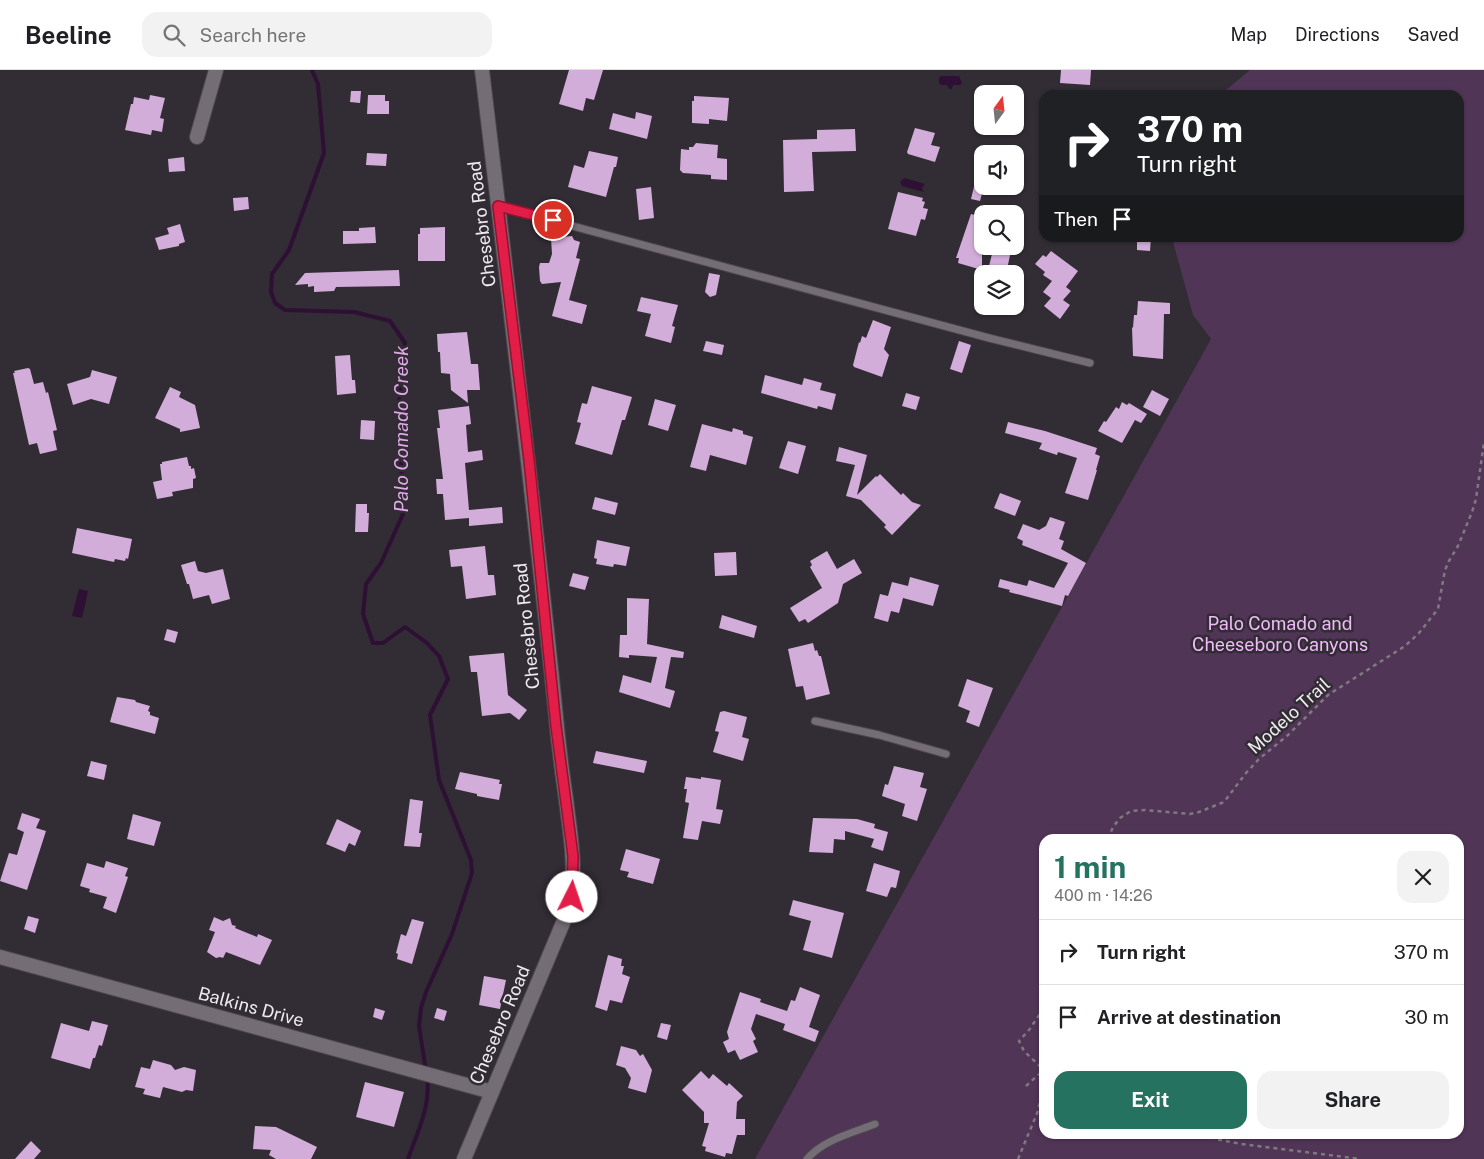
<!DOCTYPE html>
<html lang="en">
<head>
<meta charset="utf-8">
<style>
  :root { --surface:#fff; --page:#f2f2f2; --text:#202124; --muted:#757577; --line:#e0e0e0; --accent:#257261 }
  body { margin:0; font-family:"Public Sans",sans-serif; background:var(--page); color:var(--text); height:100vh; display:flex; flex-direction:column; font-size:19px; white-space:nowrap }
  * { box-sizing:border-box; margin:0 }
  p { font-size:16px; color:var(--muted) }
  .icon { flex:none; width:28px; height:28px; fill:none; stroke:currentColor; stroke-width:2; stroke-linecap:round; stroke-linejoin:round }
  .map { position:relative; flex:1; overflow:hidden }
  .panel { position:absolute; left:1039px; top:764px; width:425px; height:305px; display:flex; flex-direction:column; background:var(--surface); border-radius:15px; box-shadow:0 1px 4px #0004 }
  .panel>* { flex:none }
  .top-card { position:absolute; left:1039px; top:20px; width:425px; height:152px; border-radius:15px; box-shadow:0 1px 4px #0004; background:#202124; color:#fff; overflow:hidden }
  .needle { width:32px; rotate:15deg }
  .tools { position:absolute; left:974px; top:15px; display:grid; gap:10px }
  .tools a { display:grid; place-items:center; width:50px; height:50px; border-radius:10px; background:var(--surface); box-shadow:0 1px 4px #0004; font-size:25px }
  .pin { position:absolute; display:grid; place-items:center; width:42px; height:42px; color:#fff; margin:-21px; border:2px solid #fff; border-radius:50%; box-shadow:0 1px 5px #0007 }
  .me { position:absolute; width:55px; margin:-28px; rotate:4deg; stroke-linejoin:round; filter:drop-shadow(0 0 4px #0008) }
  .turn { display:flex; align-items:center; gap:18px; height:105px; padding:0 15px; font-size:22px }
  .turn .icon { width:65px; height:65px; stroke-width:2.5 }
  .turn b { display:block; font-size:35px; line-height:42px }
  .then { display:flex; align-items:center; height:48px; padding:0 15px; background:#0003; gap:10px; font-size:19px }
  .round { display:grid; place-items:center; flex:none; width:52px; height:52px; border-radius:15px; background:var(--page) }
  .summary { display:flex; align-items:center; justify-content:space-between; height:85px; padding:0 15px }
  h1 { font-size:30px; font-weight:700; line-height:38px; color:var(--accent) }
  .action { display:flex; gap:10px; margin-top:auto; padding:10px 15px }
  .action a { flex:1; height:58px; border-radius:15px; background:var(--accent); color:#fff; font-size:20px; font-weight:700; line-height:58px; text-align:center }
  .action a+a { background:var(--page); color:var(--text) }
  ul { padding:0; list-style:none }
  li { display:flex; align-items:center; gap:15px; height:65px; padding:0 15px; border-top:1px solid var(--line) }
  li div { flex:1 }
  li b { display:block; font-size:19px }
  li em { font-style:normal }
  header { display:flex; align-items:center; gap:30px; box-sizing:border-box; height:70px; padding:0 25px; background:var(--surface); border-bottom:1px solid var(--line) }
  header strong { font-size:24px }
  nav { display:flex; gap:28px; margin-inline-start:auto; font-size:18px }
  .search { width:350px; height:45px; background:var(--page); display:flex; align-items:center; gap:12px; box-sizing:border-box; padding:0 18px; border-radius:15px; color:var(--muted); font-size:19px }
  .map>svg:first-child { display:block }
  .green { fill:#513557; fill-rule:evenodd }
  .water { fill:#2e1034 }
  .lines { fill:none; stroke-linecap:round; stroke-linejoin:round }
  .stream { stroke:#2e1034; stroke-width:4 }
  .building { fill:#d3adda }
  .lane-casing { stroke:#4d474e; stroke-width:9 }
  .street-casing { stroke:#4d474e; stroke-width:16 }
  .path { stroke:#7f7980; stroke-width:2.5; stroke-dasharray:4 4; stroke-linecap:butt }
  .lane { stroke:#756d76; stroke-width:7 }
  .street { stroke:#756d76; stroke-width:14 }
  .route-casing { stroke:#92132f; stroke-width:12 }
  .route { stroke:#e11d48; stroke-width:9 }
  .labels { text-anchor:middle; stroke-width:5; stroke-linejoin:round; paint-order:stroke }
  .street-label { font-size:18px; fill:#eeeaef; stroke:#322c34 }
  .park-label { font-size:18px; fill:#f1bafb; stroke:#322c34 }
  .water-label { font-size:19px; font-style:italic; fill:#e0aae9; stroke:#322c34 }
</style>
</head>
<body>
<header>
<strong>Beeline</strong>
<div class="search"><svg class="icon" aria-label="search" viewBox="0 0 24 24"><circle cx="10" cy="10" r="6"/><path d="M15 15l6 6"/></svg>Search here</div>
<nav><a>Map</a><a>Directions</a><a>Saved</a></nav>
</header>
<div class="map">
<svg width="1484" height="1089" viewBox="0 0 1484 1089">
  <rect width="100%" height="100%" fill="#322c34"/>
  <!-- green -->
  <path class="green" d="M1250,0H1484V1089H755L1211,269L1193,245L1172,168H1459V25H1220ZM1044,769H1459V1064H1044Z"/>
  <!-- water -->
  <g class="water">
    <polygon points="941,6 959,6 962,13 960,15 953,15 952,19 949,19 947,15 941,15 939,13 939,8"/>
    <polygon points="904,108 925,114 922,118 924,122 902,116 900,112"/>
    <polygon points="79,519 88,521 82,548 72,546"/>
  </g>
  <g class="lines">
    <!-- stream -->
    <g class="stream">
      <polyline points="312,0 318,14 324,83 289,180 272,204 271,222 275,233 285,240 354,242 390,251 405,273 399,335 403,444 381,493 366,514 363,544 373,573 383,573 405,557 427,573 439,586 448,609 430,645 439,710 471,790 472,803 452,864 426,922 421,938 419,956 426,1001"/>
      <path d="M408,1089C417,1063 431,1036 427,1008"/>
    </g>
  </g>
  <!-- building -->
  <g class="building">
    <polygon points="569,0 603,0 594,30 586,28 583,41 559,34"/>
    <polygon points="1061,0 1091,0 1090,15 1060,13"/>
    <polygon points="351,21 361,21 360,33 350,32"/>
    <polygon points="150,25 165,28 160,48 164,49 162,62 152,60 151,65 125,60 131,34 133,34 134,27 149,30"/>
    <polygon points="368,25 385,25 385,31 389,31 389,44 367,44"/>
    <polygon points="694,26 729,28 727,51 709,49 709,54 692,53 692,31 694,31"/>
    <polygon points="636,42 652,46 647,69 609,59 613,43 635,49"/>
    <polygon points="915,58 935,63 931,75 940,77 935,92 908,84 907,82"/>
    <polygon points="855,59 856,81 812,82 814,121 784,122 783,70 817,69 817,60"/>
    <polygon points="696,73 718,75 717,88 727,89 727,110 711,109 711,105 683,103 680,100 681,79 689,80 689,77 693,77"/>
    <polygon points="589,81 618,87 616,97 614,97 606,127 568,117 574,95 584,98"/>
    <polygon points="367,83 387,84 386,96 366,95"/>
    <polygon points="184,87 185,101 169,102 168,89"/>
    <polygon points="979,96 982,97 982,116 984,116 980,131 971,129"/>
    <polygon points="651,117 654,148 639,150 636,119"/>
    <polygon points="898,122 923,128 922,131 925,132 923,138 928,139 925,150 921,149 916,166 888,159"/>
    <polygon points="248,127 249,139 234,141 233,128"/>
    <polygon points="971,144 982,147 979,164 982,165 982,200 958,193 959,188 956,188"/>
    <polygon points="180,154 185,172 179,174 179,176 159,180 155,168 169,164 167,158"/>
    <polygon points="375,157 376,173 343,174 343,161 359,161 359,158"/>
    <polygon points="445,157 445,191 418,191 418,164 420,164 420,158"/>
    <polygon points="572,166 574,170 580,172 576,188 580,189 569,230 587,235 582,254 552,246 561,212 542,214 540,211 539,197 540,193 549,193 552,184 551,168"/>
    <polygon points="1137,168 1151,168 1150,181 1137,180"/>
    <polygon points="994,176 1012,176 1006,204 987,204"/>
    <polygon points="1051,181 1078,201 1066,217 1071,221 1063,230 1070,235 1060,249 1044,236 1051,228 1043,222 1052,211 1043,205 1045,202 1035,194 1043,185 1046,187"/>
    <polygon points="399,200 400,216 336,217 334,221 314,222 314,216 308,217 308,214 295,215 305,203"/>
    <polygon points="709,203 720,205 716,225 710,227 705,222"/>
    <polygon points="641,227 678,235 672,256 675,257 671,273 645,266 651,244 637,241"/>
    <polygon points="1138,231 1170,233 1170,244 1164,244 1163,289 1133,286 1132,257 1133,258 1134,245 1137,245"/>
    <polygon points="873,250 891,257 884,279 889,285 882,307 854,297 853,295 859,272 860,273 862,266 866,268"/>
    <polygon points="467,262 471,294 478,294 480,320 467,320 468,333 451,320 450,304 441,303 440,282 438,282 437,264"/>
    <polygon points="706,271 724,275 722,285 703,281"/>
    <polygon points="959,271 971,275 962,303 950,299"/>
    <polygon points="350,285 352,310 355,310 356,323 337,325 335,286"/>
    <polygon points="28,298 30,299 34,314 43,312 46,323 48,322 57,360 53,361 57,380 40,384 37,373 29,375 13,303 15,303 14,301"/>
    <polygon points="92,300 117,307 109,334 91,329 73,335 67,314 90,307"/>
    <polygon points="765,305 802,315 804,308 822,313 820,320 836,324 832,340 818,336 817,339 761,323"/>
    <polygon points="592,316 632,327 625,350 622,350 612,385 575,374 581,353 577,352 582,333 587,334"/>
    <polygon points="170,317 181,322 179,327 195,335 200,358 180,362 180,359 155,348"/>
    <polygon points="1152,320 1169,329 1160,346 1143,337"/>
    <polygon points="906,323 920,327 916,340 902,336"/>
    <polygon points="655,329 676,335 668,361 648,355"/>
    <polygon points="1122,332 1127,335 1129,333 1147,344 1141,353 1135,350 1122,373 1098,361 1104,351 1106,352 1116,337 1119,339"/>
    <polygon points="469,336 471,354 466,355 468,382 482,380 483,390 465,393 469,440 502,437 503,453 469,456 469,448 445,450 443,424 437,424 436,409 443,409 437,358 440,358 438,340"/>
    <polygon points="361,350 375,351 374,370 360,369"/>
    <polygon points="1008,352 1045,361 1097,378 1095,384 1100,386 1096,400 1097,400 1088,430 1065,423 1077,388 1058,382 1057,385 1039,379 1042,373 1005,363"/>
    <polygon points="702,354 732,362 733,358 743,361 743,364 753,367 746,395 710,385 706,401 690,397"/>
    <polygon points="788,371 806,376 798,404 779,398"/>
    <polygon points="839,377 867,385 857,425 876,406 877,407 880,404 901,425 903,423 912,432 921,435 892,465 884,457 886,455 861,430 846,426 855,395 836,391"/>
    <polygon points="187,387 189,396 191,396 191,399 194,398 196,408 193,409 193,418 172,422 173,426 157,429 153,412 162,410 160,394 162,394 162,392"/>
    <polygon points="1000,423 1021,431 1015,446 994,438"/>
    <polygon points="595,427 618,433 615,445 592,439"/>
    <polygon points="356,434 367,434 367,443 369,443 368,462 355,462"/>
    <polygon points="1050,447 1065,452 1059,469 1064,471 1061,479 1086,493 1068,526 1065,525 1062,536 1009,522 1010,520 998,517 1000,509 1027,516 1029,510 1054,518 1068,493 1022,475 1023,471 1017,468 1023,454 1039,460 1046,456"/>
    <polygon points="77,458 132,469 128,489 126,488 125,491 115,489 114,492 72,483"/>
    <polygon points="597,470 630,477 626,496 614,494 613,497 596,494 597,489 594,488"/>
    <polygon points="485,476 488,505 494,505 496,525 466,529 462,496 451,497 449,480"/>
    <polygon points="827,481 837,499 854,489 862,503 843,514 838,533 808,553 805,549 799,552 790,538 822,518 810,497 812,495 810,491"/>
    <polygon points="736,482 737,505 715,506 714,483"/>
    <polygon points="195,491 198,501 206,503 223,499 230,529 212,534 209,525 193,529 189,514 187,514 181,495"/>
    <polygon points="573,503 589,507 585,520 569,516"/>
    <polygon points="910,507 939,515 933,536 903,528 899,543 891,541 888,552 874,548 880,524 888,526 892,512 908,516"/>
    <polygon points="627,528 649,529 647,574 684,582 683,588 671,587 665,618 675,621 670,638 619,622 623,605 651,613 657,587 629,585 629,588 619,587 620,565 627,565"/>
    <polygon points="722,545 757,556 754,568 719,558"/>
    <polygon points="167,559 178,562 175,573 164,570"/>
    <polygon points="813,573 815,581 817,580 819,586 821,586 830,624 806,630 803,616 796,617 788,579"/>
    <polygon points="504,583 508,625 527,640 519,650 510,643 482,646 477,602 471,602 469,586"/>
    <polygon points="967,609 993,618 979,657 966,652 970,641 958,636"/>
    <polygon points="117,627 135,630 136,632 150,636 148,641 150,642 150,645 159,648 155,664 110,652"/>
    <polygon points="724,641 747,647 742,667 749,669 743,691 713,682 719,662 715,661 720,642"/>
    <polygon points="596,681 647,691 644,703 593,693"/>
    <polygon points="91,691 107,695 104,710 87,706"/>
    <polygon points="894,696 924,703 920,717 927,719 917,751 902,746 905,734 882,726 885,714 888,715"/>
    <polygon points="460,702 500,710 499,714 502,714 499,730 477,726 477,724 455,719"/>
    <polygon points="686,707 701,709 701,707 721,710 716,739 723,740 720,754 702,751 698,770 683,768 689,733 685,732 687,719 684,719"/>
    <polygon points="410,729 423,731 419,763 422,763 420,777 404,776"/>
    <polygon points="22,743 40,749 36,758 46,761 27,820 0,811 9,783 17,785 24,762 17,759"/>
    <polygon points="133,744 161,752 154,776 127,769"/>
    <polygon points="813,748 857,749 875,754 874,758 888,762 883,781 871,777 874,769 845,761 845,770 834,769 833,783 809,782"/>
    <polygon points="337,749 361,761 355,776 349,773 345,782 326,774"/>
    <polygon points="626,779 660,789 653,814 627,807 629,802 620,800"/>
    <polygon points="106,791 128,798 125,806 128,807 116,843 103,838 107,827 89,822 90,819 80,816 87,793 104,798"/>
    <polygon points="874,793 900,801 896,818 891,817 887,827 866,821"/>
    <polygon points="793,830 844,843 832,888 803,880 811,851 789,845"/>
    <polygon points="28,846 39,849 35,863 24,859"/>
    <polygon points="214,847 223,851 230,848 232,855 236,856 235,858 257,867 258,864 272,870 260,895 226,882 223,888 220,887 216,888 207,882 215,862 209,860"/>
    <polygon points="412,849 424,852 412,894 397,889 398,884 396,883 401,864 406,866"/>
    <polygon points="608,885 622,889 621,896 624,896 622,904 630,907 622,933 610,930 607,941 595,937"/>
    <polygon points="484,906 506,910 500,939 479,935"/>
    <polygon points="800,917 820,925 809,957 819,961 815,972 783,960 785,954 756,944 751,959 756,969 753,971 758,982 740,990 735,980 728,983 723,972 729,969 727,962 740,922 761,929 760,932 787,941 791,930 795,931"/>
    <polygon points="375,938 385,941 382,950 373,947"/>
    <polygon points="437,938 447,941 444,951 434,948"/>
    <polygon points="92,951 108,955 102,976 99,975 95,988 93,988 90,999 51,988 61,953 89,961"/>
    <polygon points="661,953 671,955 667,970 657,967"/>
    <polygon points="621,976 636,980 640,986 643,984 652,1000 646,1023 628,1018 631,1008 625,998 616,995"/>
    <polygon points="153,990 171,995 175,1000 184,997 196,1000 193,1021 186,1020 182,1022 163,1017 160,1028 143,1024 145,1019 135,1017 141,997 150,999"/>
    <polygon points="701,1001 709,1009 713,1004 727,1016 729,1013 743,1026 737,1032 736,1049 745,1049 745,1065 737,1065 732,1084 726,1083 725,1087 705,1081 706,1077 702,1076 709,1053 704,1053 704,1042 682,1020"/>
    <polygon points="365,1012 404,1022 394,1057 356,1047"/>
    <polygon points="255,1056 276,1057 317,1077 311,1089 276,1089 269,1085 271,1080 253,1079"/>
    <polygon points="31,1071 41,1081 34,1089 15,1089"/>
  </g>
  <g class="lines">
    <!-- lane casing -->
    <g class="lane-casing">
      <g id="lane">
        <polyline points="498,136 989,268 1090,293"/>
        <polyline points="815,651 879,665 946,684"/>
        <path d="M807,1089C823,1070 852,1063 875,1054"/>
      </g>
    </g>
    <!-- street casing -->
    <g class="street-casing">
      <g id="street">
        <polyline points="197,67 216,0"/>
        <polyline points="0,887 492,1022"/>
        <path d="M464,1089L565,848C579,803 571,773 566,729C561,695 557,661 554,627C532,417 507,209 482,0"/>
      </g>
    </g>
    <!-- path -->
    <g class="path">
      <polyline points="1108,769 1113,757 1120,748 1131,741 1145,740 1190,744 1199,742 1224,732 1246,703 1259,689 1288,665 1328,625 1405,576 1419,563 1438,539 1445,500 1449,491 1458,476 1472,442 1476,429 1484,372"/>
      <polyline points="1044,938 1029,960 1019,971 1024,981 1044,1000"/>
      <polyline points="1026,1016 1038,1005 1044,1002"/>
      <polyline points="1203,1064 1220,1070 1242,1074 1360,1089"/>
      <polyline points="1018,1089 1038,1041 1044,1011"/>
    </g>
    <!-- lane -->
    <use href="#lane" class="lane"/>
    <!-- street -->
    <use href="#street" class="street"/>
  </g>
  <g class="lines">
    <!-- route casing -->
    <g class="route-casing">
      <polyline id="route" points="553,150 498,136 529,390 556,656 573,786 572,827"/>
    </g>
    <!-- route -->
    <use href="#route" class="route"/>
  </g>
  <g class="labels">
    <!-- street labels -->
    <g class="street-label">
      <text transform="translate(482 154) rotate(-97)" y="6">Chesebro Road</text>
      <text transform="translate(527 556) rotate(-96)" y="6">Chesebro Road</text>
      <text transform="translate(1289 646) rotate(-42)" y="6">Modelo Trail</text>
      <text transform="translate(251 937) rotate(15)" y="6">Balkins Drive</text>
      <text transform="translate(500 955) rotate(-67)" y="6">Chesebro Road</text>
    </g>
    <!-- park labels -->
    <g class="park-label">
      <text x="1280" y="560">Palo Comado and<tspan x="1280" dy="21">Cheeseboro Canyons</tspan></text>
    </g>
    <!-- water labels -->
    <g class="water-label">
      <text transform="translate(401 359) rotate(-90)" y="7">Palo Comado Creek</text>
    </g>
  </g>
</svg>
<div class="tools">
<a><svg class="needle" viewBox="-14 -14 28 28"><path d="M0-13l5 13h-10z" fill="#e53935"/><path d="M0 13l5-13h-10z" fill="#757577"/></svg></a>
<a><svg class="icon" aria-label="sound" viewBox="0 0 24 24"><path d="M4 9h4l5-4v14l-5-4H4zM17 9q2 3 0 6"/></svg></a>
<a><svg class="icon" aria-label="search" viewBox="0 0 24 24"><circle cx="10" cy="10" r="6"/><path d="M15 15l6 6"/></svg></a>
<a><svg class="icon" aria-label="layers" viewBox="0 0 24 24"><path d="M12 4l9 5-9 5-9-5zM3 14l9 5 9-5"/></svg></a>
</div>
<div class="pin" style="left:553px;top:150px;background:#d93025"><svg class="icon" aria-label="arrive" viewBox="0 0 24 24"><path d="M6 21V4h12l-3 4 3 4H6"/></svg></div>
<svg class="me" style="left:572px;top:827px" viewBox="-20 -20 40 40"><circle r="19" fill="#fff"/><path d="M0-13L10 11 0 6-10 11z" fill="#e11d48"/></svg>
<div class="top-card">
<div class="turn"><svg class="icon" aria-label="right" viewBox="0 0 24 24"><path d="M7 20v-9h11M14 6l5 5-5 5"/></svg><div><b>370 m</b>Turn right</div></div>
<div class="then">Then<svg class="icon" aria-label="arrive" viewBox="0 0 24 24"><path d="M6 21V4h12l-3 4 3 4H6"/></svg></div>
</div>
<section class="panel">
<div class="summary"><div><h1>1 min</h1><p>400 m · 14:26</p></div><a class="round"><svg class="icon" aria-label="close" viewBox="0 0 24 24"><path d="M6 6l12 12M18 6L6 18"/></svg></a></div>
<ul>
<li><svg class="icon" aria-label="right" viewBox="0 0 24 24"><path d="M7 20v-9h11M14 6l5 5-5 5"/></svg><div><b>Turn right</b></div><em>370 m</em></li>
<li><svg class="icon" aria-label="arrive" viewBox="0 0 24 24"><path d="M6 21V4h12l-3 4 3 4H6"/></svg><div><b>Arrive at destination</b></div><em>30 m</em></li>
</ul>
<div class="action"><a>Exit</a><a>Share</a></div>
</section>
</div>
</body>
</html>
